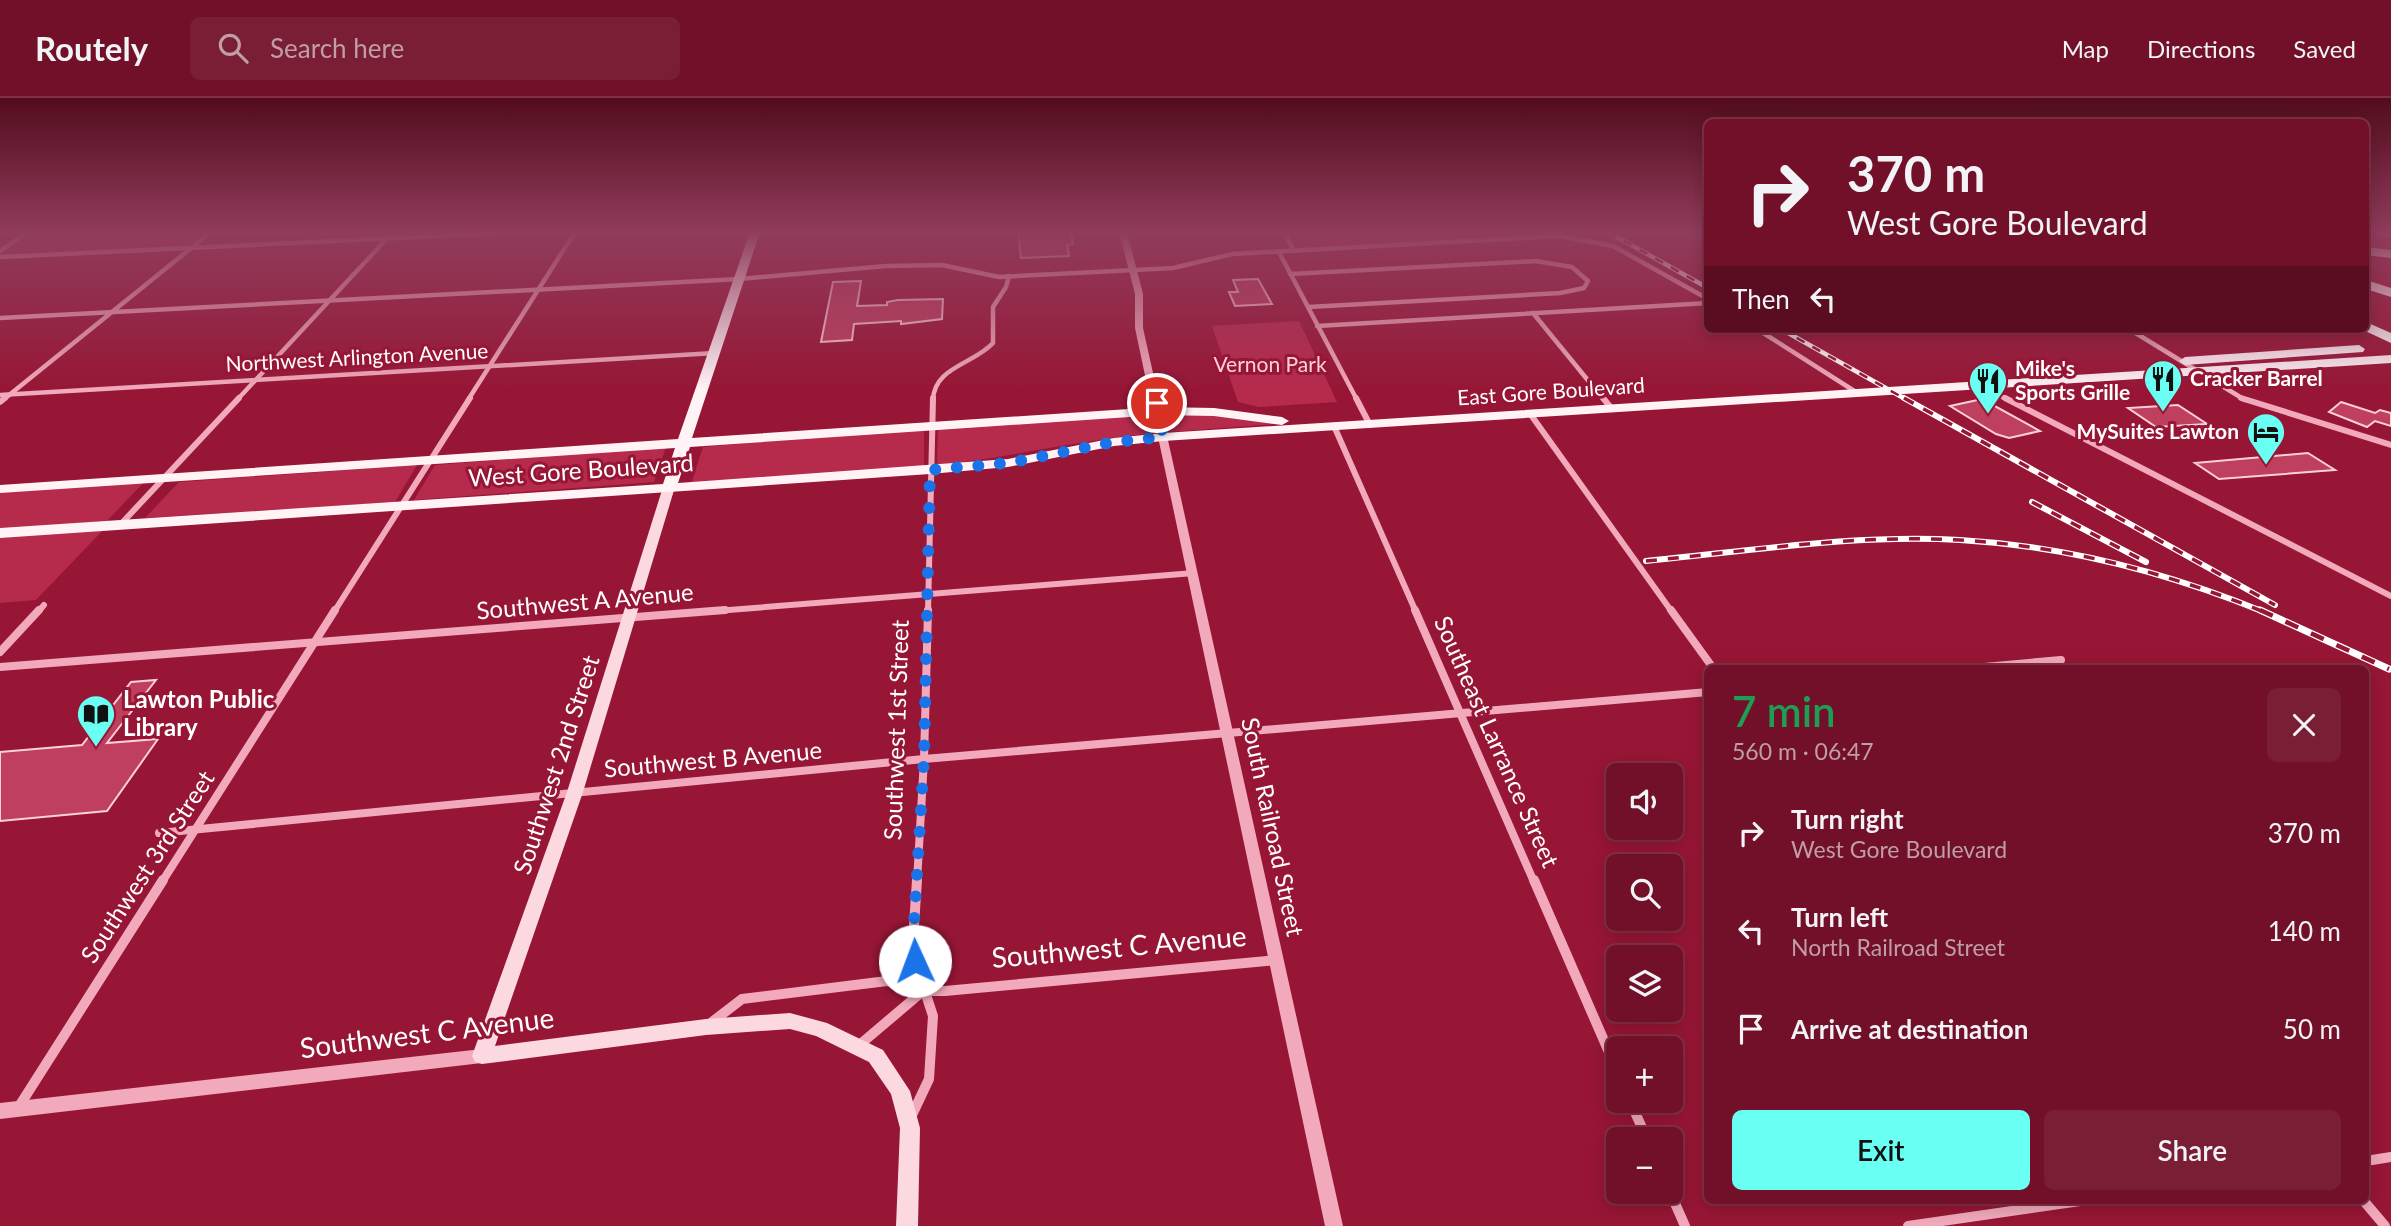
<!DOCTYPE html>
<html lang="en">
<head>
<meta charset="utf-8">
<style>
  :root { --surface:#711028; --page:#791e34; --text:#f1f3f6; --muted:#c09da8; --line:#833045; --accent:#69fff2 }
  body { margin:0; font-family:Lato,sans-serif; background:var(--page); color:var(--text); height:100vh; display:flex; flex-direction:column; font-size:26px; white-space:nowrap }
  * { box-sizing:border-box; margin:0 }
  p { font-size:23px; color:var(--muted) }
  .icon { flex:none; width:38px; height:38px; fill:none; stroke:currentColor; stroke-width:2; stroke-linecap:round; stroke-linejoin:round }
  .map { position:relative; flex:1; overflow:hidden }
  .side { position:absolute; left:1704px; top:567px; width:665px; height:539px; display:flex; flex-direction:column; background:var(--surface); border-radius:10px; box-shadow:0 4px 18px #0003,0 0 0 2px var(--line) }
  .side>* { flex:none }
  .banner { position:absolute; left:1704px; top:21px; width:665px; height:214px; border-radius:10px; box-shadow:0 4px 18px #0003,0 0 0 2px var(--line); background:#711028; color:var(--text); overflow:hidden }
  .tools { position:absolute; left:1606px; top:665px; display:grid; gap:14px }
  .tools a { display:grid; place-items:center; width:77px; height:77px; border-radius:10px; background:var(--surface); box-shadow:0 4px 18px #0003,0 0 0 2px var(--line); font-size:35px }
  .pin { position:absolute; display:grid; place-items:center; width:60px; height:60px; color:#fff; margin:-30px; border:4px solid #fff; border-radius:50%; box-shadow:0 2px 7px #0007 }
  .me { position:absolute; width:77px; margin:-38px; rotate:358deg; stroke-linejoin:round; filter:drop-shadow(0 0 5px #0008) }
  .turn { display:flex; align-items:center; gap:24px; height:147px; padding:0 28px; font-size:32px }
  .turn .icon { width:91px; height:91px; stroke-width:2.5 }
  .turn b { display:block; font-size:49px; line-height:60px }
  .then { display:flex; align-items:center; height:66px; padding:0 28px; background:#0003; gap:14px; font-size:26px }
  .round { display:grid; place-items:center; flex:none; width:74px; height:74px; border-radius:10px; background:var(--page) }
  .headline { display:flex; align-items:center; justify-content:space-between; height:119px; padding:0 28px }
  h1 { font-size:42px; font-weight:600; line-height:52px; color:#1e9e55 }
  .action { display:flex; gap:14px; margin-top:auto; padding:14px 28px }
  .action a { flex:1; height:80px; border-radius:10px; background:var(--accent); color:#111; font-size:28px; font-weight:600; line-height:80px; text-align:center }
  .action a+a { background:var(--page); color:var(--text) }
  ul { padding:0; list-style:none }
  li { display:flex; align-items:center; gap:21px; height:98px; padding:0 28px }
  li div { flex:1 }
  li b { display:block; font-size:26px }
  li em { font-style:normal }
  header { display:flex; align-items:center; gap:42px; box-sizing:border-box; height:98px; padding:0 35px; background:var(--surface); border-bottom:2px solid var(--line) }
  header strong { font-size:33px }
  nav { display:flex; gap:38px; margin-inline-start:auto; font-size:24px }
  .search { width:490px; height:63px; background:var(--page); display:flex; align-items:center; gap:18px; box-sizing:border-box; padding:0 24px; border-radius:10px; color:var(--muted); font-size:26px }
  .map>svg:first-child { display:block }
  .green { fill:#b62a4c }
  .building { fill:#be3f5e; stroke:#fcd0db; stroke-width:2 }
  .lines { fill:none; stroke-linecap:round; stroke-linejoin:round }
  .minor-far3 { stroke:#f1a9bb; stroke-width:4.5 }
  .minor-far2 { stroke:#f1a9bb; stroke-width:6 }
  .minor-far1 { stroke:#f1a9bb; stroke-width:8 }
  .minor { stroke:#f1a9bb; stroke-width:10 }
  .tertiary { fill:#f1a9bb; fill-rule:evenodd }
  .secondary { fill:#fcd8e0; fill-rule:evenodd }
  .primary { fill:#fff3f6; fill-rule:evenodd }
  .motorway { fill:#fff; fill-rule:evenodd }
  .rail-far2-casing { stroke:#fff; stroke-width:4.5 }
  .rail-far1-casing { stroke:#fff; stroke-width:6 }
  .rail-casing { stroke:#fff; stroke-width:7 }
  .rail-far2 { stroke:#971635; stroke-width:2.5; stroke-dasharray:9; stroke-linecap:butt }
  .rail-far1 { stroke:#971635; stroke-width:3.5; stroke-dasharray:11; stroke-linecap:butt }
  .rail { stroke:#971635; stroke-width:4.5; stroke-dasharray:14; stroke-linecap:butt }
  .route { stroke:#1a73e8; stroke-width:12; stroke-dasharray:0 21.6 }
  .labels { text-anchor:middle; stroke-width:6; stroke-linejoin:round; paint-order:stroke }
  .far-street-label { font-size:21px; fill:#fff; stroke:#971635 }
  .far-park-label { font-size:21px; fill:#fcd0db; stroke:#971635 }
  .far-poi-label { font-size:21px; font-weight:bold; fill:#fff; stroke:#971635; text-anchor:start }
  .street-label { font-size:24px; fill:#fff; stroke:#971635 }
  .poi-label { font-size:24px; font-weight:bold; fill:#fff; stroke:#971635; text-anchor:start }
  .near-street-label { font-size:28px; fill:#fff; stroke:#971635 }
</style>
</head>
<body>
<header>
<strong>Routely</strong>
<div class="search"><svg class="icon" aria-label="search" viewBox="0 0 24 24"><circle cx="10" cy="10" r="6"/><path d="M15 15l6 6"/></svg>Search here</div>
<nav><a>Map</a><a>Directions</a><a>Saved</a></nav>
</header>
<div class="map">
<svg width="2391" height="1128" viewBox="0 0 2391 1128">
  <rect width="100%" height="100%" fill="#971635"/>
  <!-- green -->
  <g class="green">
    <polygon points="35,134 206,134 191,147 183,149 2,156"/>
    <polygon points="1289,134 1601,134 1602,135 1301,151 1296,148"/>
    <polygon points="1299,223 1337,304 1259,309 1238,304 1212,228"/>
    <polygon points="1164,315 1211,317 1276,326 1170,334"/>
    <path d="M1151,316L1156,335C1082,341 1010,360 937,367L938,330Z"/>
    <polygon points="924,330 924,368 691,386 703,349"/>
    <polygon points="666,349 654,384 414,402 435,367"/>
    <polygon points="417,367 395,404 145,420 179,384"/>
    <polygon points="145,383 107,423 0,431 0,393"/>
    <polygon points="105,430 36,502 0,505 0,437"/>
  </g>
  <!-- building -->
  <g class="building">
    <polygon points="1018,134 1071,134 1073,146 1067,147 1069,158 1021,160"/>
    <polygon points="1258,181 1272,206 1235,208 1229,194 1238,194 1233,182"/>
    <polygon points="861,183 857,208 887,207 887,204 898,202 943,201 942,221 901,226 901,223 854,226 852,242 821,244 833,184"/>
    <polygon points="1982,301 2040,333 2009,340 1996,336 1950,308"/>
    <polygon points="2341,304 2375,315 2380,312 2391,315 2391,328 2375,323 2367,329 2329,314"/>
    <polygon points="2178,307 2207,326 2156,329 2128,310"/>
    <polygon points="2308,355 2335,372 2219,381 2195,365"/>
    <polygon points="156,582 107,645 158,641 107,713 0,723 0,654 82,647 131,584"/>
  </g>
  <g class="lines">
    <!-- minor-far3 -->
    <g class="minor-far3">
      <polyline points="1284,134 1294,153"/>
      <polyline points="2368,134 2391,137"/>
      <polyline points="0,153 29,134"/>
      <polyline points="1279,154 1357,302"/>
      <polyline points="0,159 523,134"/>
      <polyline points="1290,176 1536,163 1572,169 1588,183 1584,190 1560,195 1308,209"/>
      <polyline points="1533,215 1604,302"/>
      <polyline points="0,220 739,181 886,168 942,167 999,179 1173,170 1232,156 1560,138 1613,148 1708,201"/>
      <polyline points="1317,228 1708,205"/>
      <polyline points="1757,231 1856,294"/>
      <polyline points="2129,231 2245,302"/>
      <polyline points="1972,283 2008,302"/>
      <polyline points="0,297 715,255"/>
      <polyline points="3,302 211,134"/>
      <polyline points="237,302 393,134"/>
      <polyline points="468,302 575,134"/>
      <path d="M933,302C934,269 974,266 993,245V209L1006,189L1009,178"/>
    </g>
    <!-- minor-far2 -->
    <g class="minor-far2">
      <polyline points="1356,300 1370,327"/>
      <polyline points="1603,300 1612,311"/>
      <polyline points="2005,300 2391,498"/>
      <polyline points="2241,300 2391,347"/>
      <polyline points="0,304 5,300"/>
      <polyline points="1531,317 1672,514"/>
      <polyline points="1334,328 1416,514"/>
      <polyline points="120,427 239,300"/>
      <polyline points="38,514 44,507"/>
      <polyline points="334,514 470,300"/>
      <polyline points="703,514 1194,475"/>
      <polyline points="928,514 933,300"/>
    </g>
    <!-- minor-far1 -->
    <g class="minor-far1">
      <polyline points="1415,512 1534,784"/>
      <polyline points="1671,512 1713,570"/>
      <polyline points="0,554 39,512"/>
      <polyline points="0,569 725,512"/>
      <polyline points="1973,570 2061,562"/>
      <polyline points="159,735 924,661 1708,594"/>
      <polyline points="162,784 335,512"/>
      <polyline points="917,784 924,661 928,512"/>
    </g>
    <!-- minor -->
    <g class="minor">
      <polyline points="1534,782 1619,977"/>
      <polyline points="712,924 742,901 887,883 923,893 945,893 1277,862"/>
      <polyline points="857,949 923,893"/>
      <polyline points="1630,1003 1647,1041"/>
      <polyline points="18,1010 163,782"/>
      <polyline points="912,1017 929,981 933,918 915,863 913,842 917,782"/>
      <polyline points="2366,1063 2391,1059"/>
      <polyline points="1670,1094 1685,1128"/>
      <polyline points="2363,1102 2385,1128"/>
      <polyline points="1908,1128 2087,1102"/>
    </g>
    <!-- tertiary -->
    <g class="tertiary">
      <polygon points="1119,134 1127,134 1143,196 1143,230 1343,1128 1325,1128 1135,230 1135,196"/>
      <polygon points="482,951 488,953 490,958 488,963 482,965 0,1021 0,1005"/>
    </g>
    <!-- secondary -->
    <polygon class="secondary" points="669,386 675,389 583,694 495,948 706,921 790,915 827,925 883,952 910,993 920,1030 918,1128 896,1128 900,1030 891,996 869,964 816,938 790,931 706,937 482,966 475,964 472,958 567,694 663,389"/>
    <!-- primary -->
    <g class="primary">
      <polygon points="750,134 760,134 692,340 1159,309 1214,310 1282,319 1289,323 1282,327 1214,318 1159,317 690,349 678,385 1008,361 1114,340 1163,335 2391,257 2391,265 1163,343 1114,348 1008,369 930,376 0,440 0,430 663,386 675,350 0,395 0,387 678,341"/>
      <polygon points="2359,247 2365,251 2363,254 2185,267 2179,263 2185,259"/>
    </g>
    <!-- motorway -->
    <g class="motorway">
      <polygon points="2366,149 2391,152 2391,160 2366,157"/>
      <polygon points="2366,182 2391,190 2391,199 2366,191"/>
      <polygon points="2366,224 2391,235 2391,245 2361,231 2366,231"/>
    </g>
    <!-- rail-far2 casing -->
    <g class="rail-far2-casing">
      <g id="rail-far2">
        <polyline points="1608,134 1708,190"/>
        <polyline points="1781,231 1907,302"/>
      </g>
    </g>
    <!-- rail-far1 casing -->
    <g class="rail-far1-casing">
      <g id="rail-far1">
        <polyline points="1904,300 2275,507"/>
        <polyline points="2032,404 2146,464"/>
        <path d="M1646,463C1750,453 1855,436 1960,442C2065,448 2166,474 2264,514"/>
      </g>
    </g>
    <!-- rail casing -->
    <g class="rail-casing">
      <polyline id="rail" points="2260,512 2389,571"/>
    </g>
    <!-- rail-far2 -->
    <use href="#rail-far2" class="rail-far2"/>
    <!-- rail-far1 -->
    <use href="#rail-far1" class="rail-far1"/>
    <!-- rail -->
    <use href="#rail" class="rail"/>
  </g>
  <!-- sky -->
  <linearGradient id="sky" x2="0" y2="1"><stop stop-color="#530c1d"/><stop offset="0.46" stop-color="#903c5c"/><stop offset="1" stop-color="#903c5c" stop-opacity="0"/></linearGradient>
  <rect width="2391" height="292" fill="url(#sky)"/>
  <g class="lines">
    <!-- route -->
    <polyline class="route" points="915,863 913,842 924,661 930,372 1008,365 1114,344 1163,339 1157,305"/>
  </g>
  <!-- icons -->
  <defs>
    <g id="restaurant-pin" transform="scale(2.0125)"><path d="M0 17L-7.5 6A9.5 9.5 0 1 1 7.5 6Z" fill="#69fff2" stroke="#971635"/><path d="M-5-6h1v4h1v-4h1v4h1v-4h1v5L-1.5 .5V6h-2V.5L-5-1ZM5-6V6H3V1.5H1.5Q1.5-4 5-6Z" fill="#111"/></g>
    <g id="hotel-pin" transform="scale(2.0125)"><path d="M0 17L-7.5 6A9.5 9.5 0 1 1 7.5 6Z" fill="#69fff2" stroke="#971635"/><path d="M-6-4.5h1.5V1H6V5H4.5V3h-9V5H-6ZM-4 0a1.8 1.8 0 1 1 3.6 0ZM.5 0V-2.5h3Q6-2.5 6 0Z" fill="#111"/></g>
    <g id="library-pin" transform="scale(2.0125)"><path d="M0 17L-7.5 6A9.5 9.5 0 1 1 7.5 6Z" fill="#69fff2" stroke="#971635"/><path d="M-6-4Q-3-5.5-.7-3.5V5Q-3 3-6 4ZM6-4Q3-5.5 .7-3.5V5Q3 3 6 4Z" fill="#111"/></g>
  </defs>
  <g fill-rule="evenodd">
    <use href="#restaurant-pin" x="2163" y="281"/>
    <use href="#restaurant-pin" x="1988" y="283"/>
    <use href="#hotel-pin" x="2266" y="334"/>
    <use href="#library-pin" x="96" y="616"/>
  </g>
  <g class="labels">
    <!-- far-street labels -->
    <g class="far-street-label">
      <text transform="translate(357 260) rotate(-3)" y="7">Northwest Arlington Avenue</text>
      <text transform="translate(1551 294) rotate(-4)" y="7">East Gore Boulevard</text>
    </g>
    <!-- far-park labels -->
    <g class="far-park-label">
      <text x="1270" y="274">Vernon Park</text>
    </g>
    <!-- far-poi labels -->
    <g class="far-poi-label">
      <text x="2015" y="278">Mike's<tspan x="2015" dy="24">Sports Grille</tspan></text>
      <text x="2190" y="288">Cracker Barrel</text>
      <text x="2239" y="341" text-anchor="end">MySuites Lawton</text>
    </g>
    <!-- street labels -->
    <g class="street-label">
      <text transform="translate(581 373) rotate(-4)" y="8">West Gore Boulevard</text>
      <text transform="translate(585 504) rotate(-5)" y="8">Southwest A Avenue</text>
      <text transform="translate(897 632) rotate(-88)" y="8">Southwest 1st Street</text>
      <text transform="translate(1496 644) rotate(66)" y="8">Southeast Larrance Street</text>
      <text transform="translate(713 662) rotate(-5)" y="8">Southwest B Avenue</text>
      <text transform="translate(557 667) rotate(-72)" y="8">Southwest 2nd Street</text>
      <text transform="translate(1272 729) rotate(78)" y="8">South Railroad Street</text>
      <text transform="translate(148 769) rotate(-57)" y="8">Southwest 3rd Street</text>
    </g>
    <!-- poi labels -->
    <g class="poi-label">
      <text x="123" y="610">Lawton Public<tspan x="123" dy="28">Library</tspan></text>
    </g>
    <!-- near-street labels -->
    <g class="near-street-label">
      <text transform="translate(1119 849) rotate(-5)" y="10">Southwest C Avenue</text>
      <text transform="translate(427 935) rotate(-7)" y="10">Southwest C Avenue</text>
    </g>
  </g>
</svg>
<div class="tools">
<a><svg class="icon" aria-label="sound" viewBox="0 0 24 24"><path d="M4 9h4l5-4v14l-5-4H4zM17 9q2 3 0 6"/></svg></a>
<a><svg class="icon" aria-label="search" viewBox="0 0 24 24"><circle cx="10" cy="10" r="6"/><path d="M15 15l6 6"/></svg></a>
<a><svg class="icon" aria-label="layers" viewBox="0 0 24 24"><path d="M12 4l9 5-9 5-9-5zM3 14l9 5 9-5"/></svg></a>
<a>+</a>
<a>−</a>
</div>
<div class="pin" style="left:1157px;top:305px;background:#d93025"><svg class="icon" aria-label="arrive" viewBox="0 0 24 24"><path d="M6 21V4h12l-3 4 3 4H6"/></svg></div>
<svg class="me" style="left:915px;top:863px" viewBox="-20 -20 40 40"><circle r="19" fill="#fff"/><path d="M0-13L10 11 0 6-10 11z" fill="#1a73e8"/></svg>
<div class="banner">
<div class="turn"><svg class="icon" aria-label="right" viewBox="0 0 24 24"><path d="M7 20v-9h11M14 6l5 5-5 5"/></svg><div><b>370 m</b>West Gore Boulevard</div></div>
<div class="then">Then<svg class="icon" aria-label="left" viewBox="0 0 24 24"><path d="M17 20v-9H6M10 6l-5 5 5 5"/></svg></div>
</div>
<section class="side">
<div class="headline"><div><h1>7 min</h1><p>560 m · 06:47</p></div><a class="round"><svg class="icon" aria-label="close" viewBox="0 0 24 24"><path d="M6 6l12 12M18 6L6 18"/></svg></a></div>
<ul>
<li><svg class="icon" aria-label="right" viewBox="0 0 24 24"><path d="M7 20v-9h11M14 6l5 5-5 5"/></svg><div><b>Turn right</b><p>West Gore Boulevard</p></div><em>370 m</em></li>
<li><svg class="icon" aria-label="left" viewBox="0 0 24 24"><path d="M17 20v-9H6M10 6l-5 5 5 5"/></svg><div><b>Turn left</b><p>North Railroad Street</p></div><em>140 m</em></li>
<li><svg class="icon" aria-label="arrive" viewBox="0 0 24 24"><path d="M6 21V4h12l-3 4 3 4H6"/></svg><div><b>Arrive at destination</b></div><em>50 m</em></li>
</ul>
<div class="action"><a>Exit</a><a>Share</a></div>
</section>
</div>
</body>
</html>
